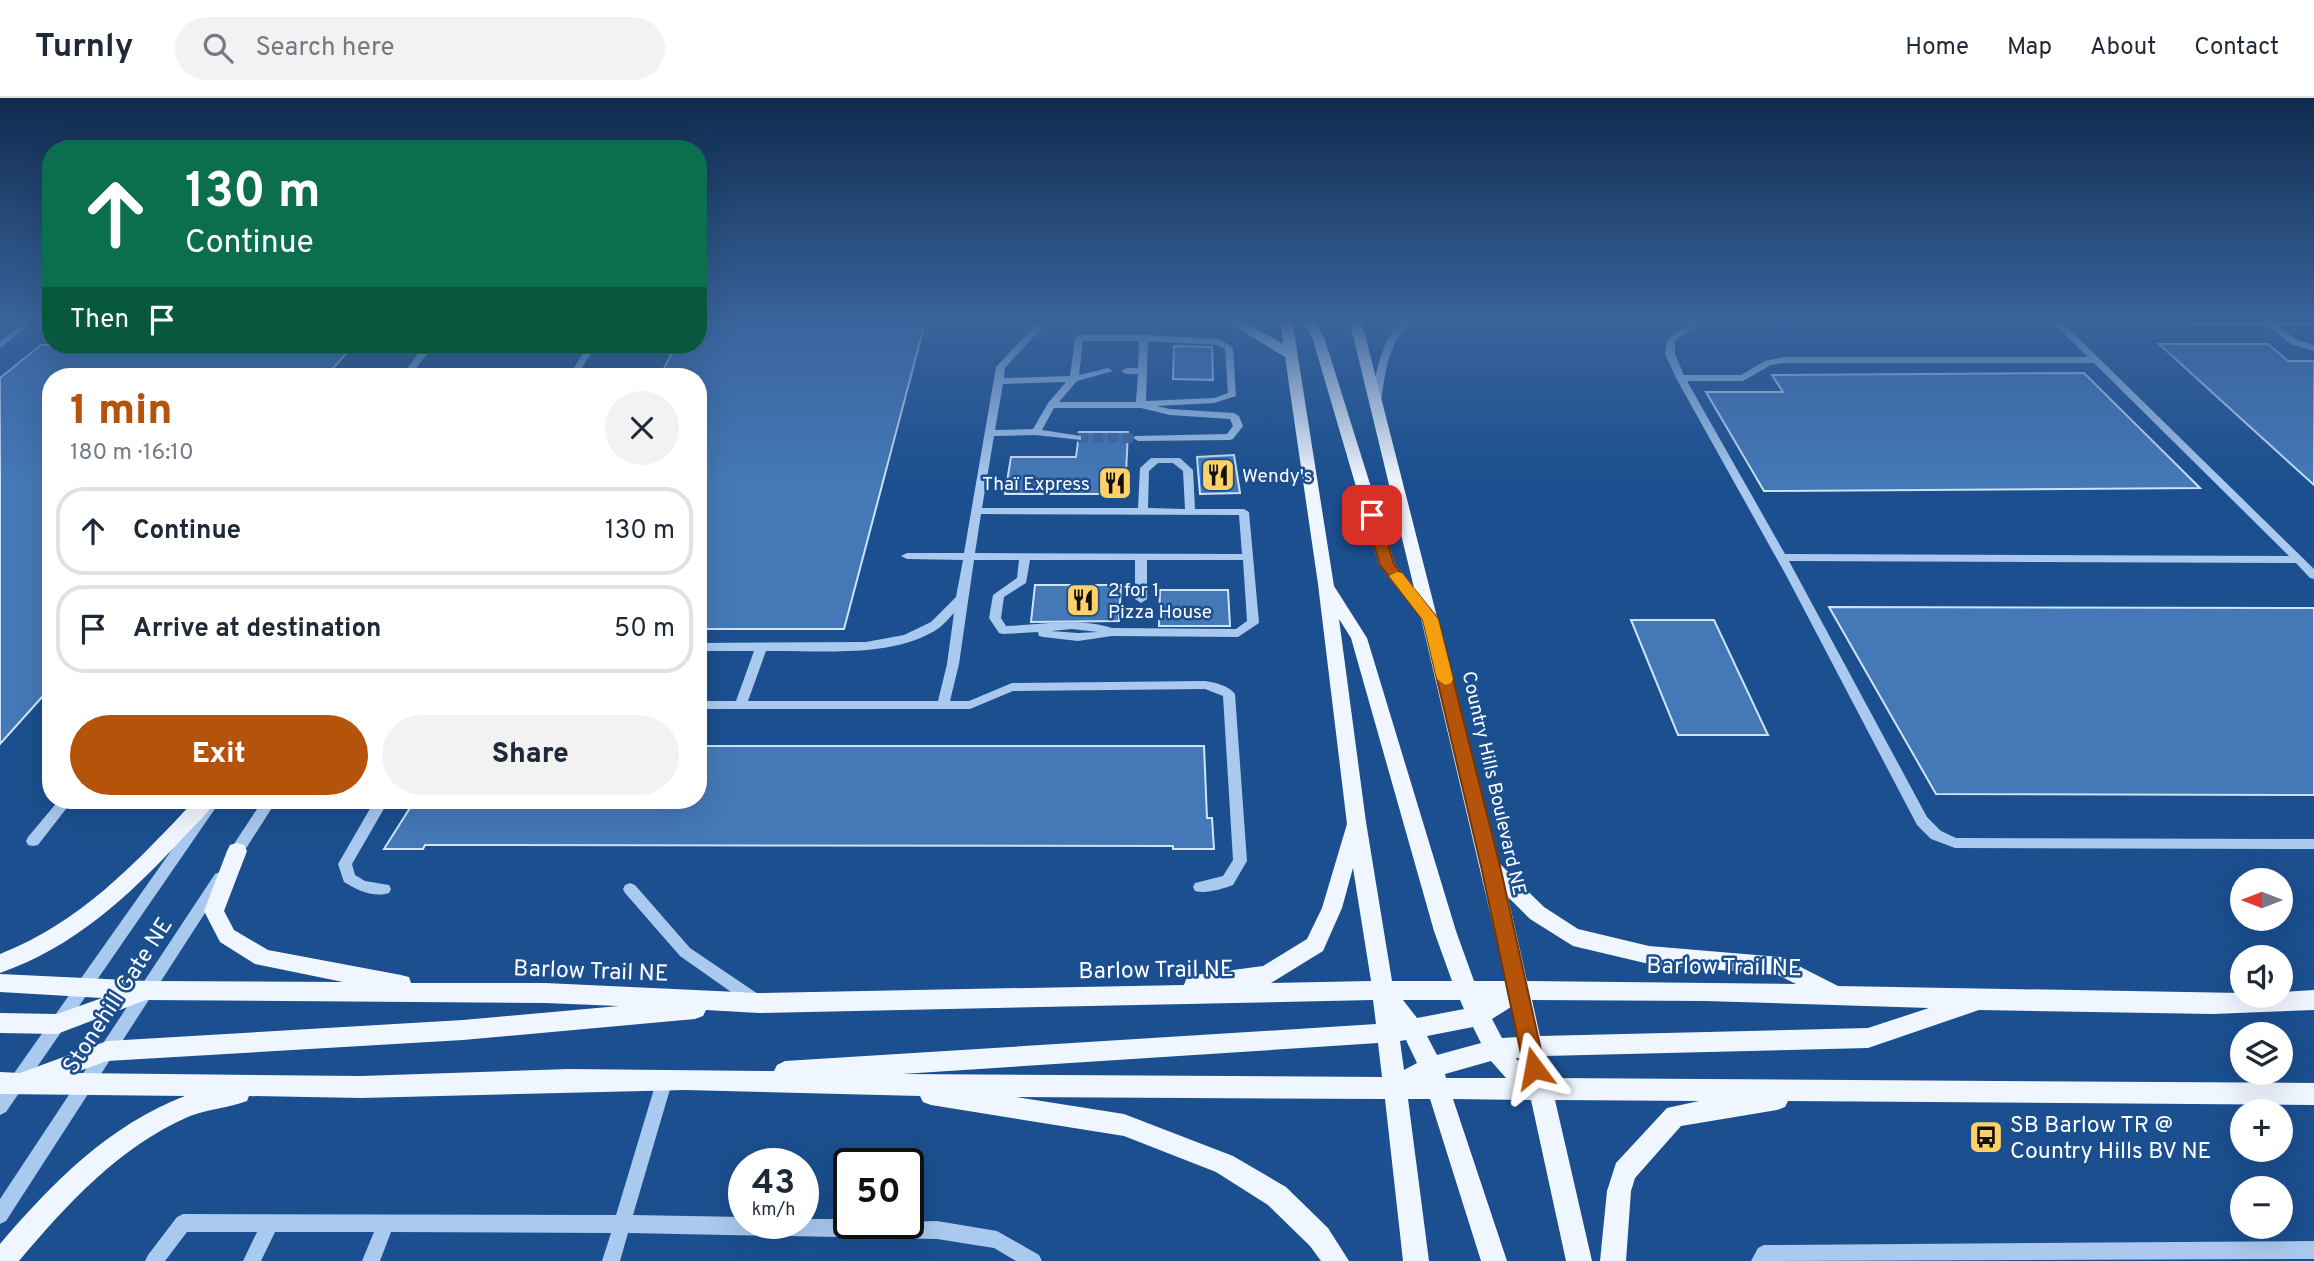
<!DOCTYPE html>
<html lang="en">
<head>
<meta charset="utf-8">
<style>
  :root { --surface:#fff; --page:#f2f2f3; --text:#1f2937; --muted:#747a83; --line:#e0e1e3; --accent:#b45309 }
  body { margin:0; font-family:Overpass,sans-serif; background:var(--page); color:var(--text); height:100vh; display:flex; flex-direction:column; font-size:26px; white-space:nowrap }
  * { box-sizing:border-box; margin:0 }
  p { font-size:23px; color:var(--muted) }
  .icon { flex:none; width:38px; height:38px; fill:none; stroke:currentColor; stroke-width:2; stroke-linecap:round; stroke-linejoin:round }
  .map { position:relative; flex:1; overflow:hidden }
  .side { position:absolute; left:42px; top:270px; width:665px; height:441px; display:flex; flex-direction:column; background:var(--surface); border-radius:28px; box-shadow:0 7px 28px #0002 }
  .side>* { flex:none }
  .guide { position:absolute; left:42px; top:42px; width:665px; height:214px; border-radius:28px; box-shadow:0 7px 28px #0002; background:#0b6e4f; color:#fff; overflow:hidden }
  .needle { width:46px; rotate:270deg }
  .controls { position:absolute; left:2230px; top:770px; display:grid; gap:14px }
  .controls a { display:grid; place-items:center; width:63px; height:63px; border-radius:50%; background:var(--surface); box-shadow:0 7px 28px #0002; font-size:35px }
  .speed { position:absolute; left:728px; top:1050px; display:flex; gap:14px; font-size:35px; font-weight:700; text-align:center }
  .speed>* { display:grid; place-content:center; width:91px; height:91px; border-radius:50%; background:var(--surface); box-shadow:0 7px 28px #0002; line-height:1 }
  .speed small { font-size:18px; font-weight:400 }
  .speed .limit { border:4px solid #111; border-radius:10px; background:#fff; color:#111 }
  .pin { position:absolute; display:grid; place-items:center; width:60px; height:60px; color:#fff; margin:-30px; border-radius:14px; box-shadow:0 4px 10px #0006 }
  .me { position:absolute; width:77px; margin:-38px; rotate:347deg; stroke-linejoin:round; filter:drop-shadow(0 0 5px #0008) }
  .turn { display:flex; align-items:center; gap:24px; height:147px; padding:0 28px; font-size:32px }
  .turn .icon { width:91px; height:91px; stroke-width:2.5 }
  .turn b { display:block; font-size:49px; line-height:60px }
  .then { display:flex; align-items:center; height:66px; padding:0 28px; background:#0003; gap:14px; font-size:26px }
  .round { display:grid; place-items:center; flex:none; width:74px; height:74px; border-radius:37px; background:var(--page) }
  .overview { display:flex; align-items:center; justify-content:space-between; height:119px; padding:0 28px }
  h1 { font-size:42px; font-weight:800; line-height:52px; color:var(--accent) }
  .cta { display:flex; gap:14px; margin-top:auto; padding:14px 28px }
  .cta a { flex:1; height:80px; border-radius:42px; background:var(--accent); color:#fff; font-size:28px; font-weight:800; line-height:80px; text-align:center }
  .cta a+a { background:var(--page); color:var(--text) }
  ul { padding:0; list-style:none }
  li { display:flex; align-items:center; gap:21px; height:88px; margin:0 14px 10px; padding:0 14px; border:4px solid var(--line); border-radius:28px }
  li div { flex:1 }
  li b { display:block; font-size:26px }
  li em { font-style:normal }
  header { display:flex; align-items:center; gap:42px; box-sizing:border-box; height:98px; padding:0 35px; background:var(--surface); border-bottom:2px solid var(--line) }
  header strong { font-size:33px }
  nav { display:flex; gap:38px; margin-inline-start:auto; font-size:24px }
  .search { width:490px; height:63px; background:var(--page); display:flex; align-items:center; gap:18px; box-sizing:border-box; padding:0 24px; border-radius:38px; color:var(--muted); font-size:26px }
  .map>svg:first-child { display:block }
  .building { fill:#4478b7; stroke:#cfe3fa; stroke-width:2 }
  .lines { fill:none; stroke-linecap:round; stroke-linejoin:round }
  .minor-tunnel { stroke:#3d69a0; stroke-width:10; stroke-dasharray:10 5; stroke-linecap:butt }
  .minor { fill:#a9c9ee; fill-rule:evenodd }
  .major { fill:#f0f6ff; fill-rule:evenodd }
  .route { fill:#b45309; stroke:#753606; stroke-width:2 }
  .slow { fill:#f59e0b }
  .labels { text-anchor:middle; stroke-width:5; stroke-linejoin:round; paint-order:stroke }
  .poi-label { font-size:19px; fill:#fff; stroke:#1b4f8f; text-anchor:start }
  .street-label { font-size:19px; fill:#fff; stroke:#1b4f8f }
  .near-street-label { font-size:23px; fill:#fff; stroke:#1b4f8f }
  .near-poi-label { font-size:23px; fill:#fff; stroke:#1b4f8f; text-anchor:start }
</style>
</head>
<body>
<header>
<strong>Turnly</strong>
<div class="search"><svg class="icon" aria-label="search" viewBox="0 0 24 24"><circle cx="10" cy="10" r="6"/><path d="M15 15l6 6"/></svg>Search here</div>
<nav><a>Home</a><a>Map</a><a>About</a><a>Contact</a></nav>
</header>
<div class="map">
<svg width="2314" height="1163" viewBox="0 0 2314 1163">
  <rect width="100%" height="100%" fill="#1b4f8f"/>
  <!-- building -->
  <g class="building">
    <polygon points="698,221 926,221 844,531 698,531 698,278 660,278 676,247 698,247"/>
    <polygon points="2159,246 2268,246 2288,263 2314,263 2314,387"/>
    <polygon points="41,247 354,247 326,278 51,278 51,589 0,646 0,280"/>
    <polygon points="1174,248 1212,249 1213,282 1173,281"/>
    <polygon points="2084,275 2200,390 1764,393 1706,294 1783,294 1772,277"/>
    <polygon points="1078,334 1128,334 1125,396 1005,396 1011,359 1076,359 1078,344 1084,342 1083,336"/>
    <polygon points="1234,357 1240,395 1200,396 1197,359"/>
    <polygon points="1035,487 1121,487 1119,523 1031,524"/>
    <polygon points="1160,492 1228,492 1230,528 1159,528"/>
    <polygon points="1829,509 2314,510 2314,697 1936,696"/>
    <polygon points="1631,522 1714,522 1768,637 1678,637"/>
    <polygon points="698,648 1204,648 1207,720 1212,720 1214,751 1173,751 1173,748 469,747 425,747 423,751 384,751 415,702 698,702"/>
  </g>
  <g class="lines">
    <!-- minor-tunnel -->
    <polyline class="minor-tunnel" points="1078,340 1138,340"/>
    <!-- minor -->
    <g class="minor">
      <polygon points="28,221 37,221 0,250 0,243"/>
      <path d="M1041,221H1050L1005,270L1004,280L1070,278L1075,240L1079,237H1144L1220,241L1233,250L1236,298L1214,305L1156,308L1170,311L1234,315L1239,318L1243,328L1233,341L1230,342L1138,343L1133,340L1135,338L1227,336L1233,328L1230,321L1170,317L1141,310H1054L1042,332L1081,338V342L1036,337L994,338L982,410H1138L1140,370L1151,360H1180L1193,372L1195,411H1244L1249,414L1259,525L1238,539L1112,538L1078,543L1043,539L1039,538L1038,534L1003,536L999,535L989,520L993,497L1017,480L1019,462H974L959,566L950,603H969L1012,585L1205,583C1216,585 1228,587 1235,596L1247,763L1233,787C1222,791 1206,796 1195,793L1193,789L1195,785L1223,778L1233,762L1223,598L1205,591L1013,593L970,611H698V603H736L754,553H698V545L866,544L904,537L931,524L956,499L963,462L907,461L901,458L907,455H964L996,269ZM1083,243H1139L1138,270H1126L1121,273L1126,276H1138L1136,304H1059L1077,283L1113,273L1108,270L1079,277ZM1148,243L1218,247L1225,251L1228,295L1214,300L1146,303ZM1066,284L1048,305L1033,331L995,332L1003,286ZM1158,365H1173L1183,373L1185,411L1148,410L1149,373ZM981,416L1239,417L1242,456L975,455ZM1030,462H1135V501L1141,505L1147,501V462H1243L1247,523L1236,531L1112,530C1077,519 1043,527 1006,528L1001,520L1004,499L1026,485ZM954,515L947,566L938,603H748L766,553C818,552 894,561 939,530C944,526 949,520 954,515ZM1072,531L1098,534L1078,535L1051,533Z"/>
      <path d="M1403,221H1412C1387,250 1387,266 1381,303L1379,305H1373L1371,303C1377,273 1380,243 1403,221Z"/>
      <path d="M1695,221L2314,222V228H2278L2297,242L2314,247V253L2291,246L2267,228L2065,227L2314,471V481L2310,480L2296,465L1789,463L1927,719L1941,733L1956,740L2314,741V751L1955,750L1931,741L1917,727L1787,479L1676,280L1665,256L1667,242ZM1697,227H2055L2088,259H1783L1765,263L1741,277H1684L1675,256V243ZM1783,265H2094L2289,458L1785,456L1687,283H1743L1771,267Z"/>
      <polygon points="425,247 434,247 410,278 401,278"/>
      <polygon points="588,247 596,247 577,278 569,278"/>
      <polygon points="59,702 73,702 38,747 33,748 28,747 26,743 28,739"/>
      <polygon points="207,702 221,702 6,1014 0,1017 0,995"/>
      <polygon points="263,702 277,702 238,763 233,765 228,763 226,759 228,755"/>
      <path d="M375,702H389L352,766L355,777L365,783L389,787L391,791L389,795C373,800 357,792 344,784L338,766Z"/>
      <polygon points="220,774 225,776 227,780 225,784 6,1123 0,1126 0,1101 215,776"/>
      <polygon points="630,785 635,787 690,850 761,898 764,903 761,908 756,910 751,908 680,858 625,795 623,791 625,787"/>
      <polygon points="665,974 671,976 673,981 633,1117 744,1119 744,1125 803,1125 803,1121 849,1121 849,1125 937,1123 997,1133 1039,1157 1042,1163 1016,1163 994,1150 937,1141 628,1135 620,1163 602,1163 611,1135 391,1134 380,1163 362,1163 374,1134 275,1134 261,1163 243,1163 257,1134 187,1134 165,1163 145,1163 148,1157 177,1119 183,1116 616,1117 657,981 659,976"/>
      <polygon points="2314,1143 2314,1161 1751,1163 1758,1150 1764,1147"/>
    </g>
    <!-- major -->
    <g class="major">
      <path d="M1223,221H1239L1283,246L1280,221H1292L1334,488L1367,540L1456,833L1474,883H1506L1421,520L1379,467L1313,242L1302,221H1314L1325,242L1395,466L1414,490L1349,221H1361L1500,766L1544,809L1578,831L1649,848L1781,859L1838,888L2242,895V898H2280V894L2314,892V912L2213,916L1979,912L1868,950L1545,958L1550,980L2314,985V1007L1788,1003L1785,1009L1777,1012L1681,1028L1635,1080L1631,1093L1626,1163H1600L1607,1093L1616,1065L1667,1010L1699,1003L1555,1002L1592,1163H1566L1531,1002L1453,1001L1507,1163H1481L1430,1001H1408L1429,1163H1403L1385,1001L1016,999L1124,1016L1233,1058L1286,1089L1328,1130L1349,1163H1321L1310,1148L1268,1107L1216,1074L1124,1038L931,1007L923,1004L920,998L685,992L361,1000L249,998L247,1003C229,1010 208,1011 190,1018C120,1048 67,1106 19,1163H0V1146C52,1085 109,1027 185,998L0,996V974L20,975L107,943L463,922L619,908L545,905L146,902L57,936L0,935V915L57,916L102,900L0,894V876L148,883L343,884L255,866L220,844L204,813L227,753L230,747L237,745L244,747L247,753L224,813L234,832L268,852L401,877L409,879L411,885H545L759,895L1184,887L1187,879L1195,877L1263,868L1307,841L1322,810L1347,726L1318,486L1285,259ZM1339,521L1351,540L1434,833L1452,883H1392L1366,724ZM1353,770L1371,883L1271,885L1323,853L1342,810ZM1508,799L1530,821L1573,848L1649,866L1778,877L1796,886L1527,883ZM1373,902L1376,926L785,963L777,967L774,973L569,971L361,978L74,975L107,963L463,942L695,921L703,918L706,912L759,915ZM1403,902H1460L1464,911L1417,920ZM1532,902L1705,903L1929,910L1868,930L1540,938ZM1511,909L1518,939L1502,940L1492,921ZM1473,929L1481,945L1437,957L1427,938ZM1406,942L1417,965L1404,972L1400,943ZM1378,945L1382,979L902,976ZM1516,960H1522L1524,966L1516,961ZM1491,963L1506,980H1446L1445,976Z"/>
      <path d="M195,702H216C207,717 192,730 180,743C128,799 74,849 0,875V856C80,825 137,764 195,702Z"/>
    </g>
  </g>
  <!-- sky -->
  <linearGradient id="sky" x2="0" y2="1"><stop stop-color="#0f2b4f"/><stop offset="0.58" stop-color="#39639b"/><stop offset="1" stop-color="#39639b" stop-opacity="0"/></linearGradient>
  <rect width="2314" height="384" fill="url(#sky)"/>
  <!-- route -->
  <polygon class="route" points="1372,413 1379,417 1394,466 1438,521 1500,768 1545,970 1542,977 1534,980 1527,977 1524,970 1481,768 1423,522 1380,467 1365,417"/>
  <!-- slow -->
  <polygon class="slow" points="1397,474 1402,475 1438,521 1453,581 1451,585 1445,587 1437,581 1423,522 1389,478"/>
  <!-- icons -->
  <defs>
    <g id="restaurant-square" transform="scale(1.75)"><rect x="-9" y="-9" width="18" height="18" rx="4" fill="#ffd166" stroke="#1b4f8f"/><path d="M-5-6h1v4h1v-4h1v4h1v-4h1v5L-1.5 .5V6h-2V.5L-5-1ZM5-6V6H3V1.5H1.5Q1.5-4 5-6Z" fill="#111"/></g>
    <g id="bus-square" transform="scale(1.75)"><rect x="-9" y="-9" width="18" height="18" rx="4" fill="#ffd166" stroke="#1b4f8f"/><path d="M-5-6H5V4H4V6H2V4H-2V6H-4V4H-5ZM-3.5-4V0h7V-4ZM-3.5 1.2v1.5H-2V1.2ZM2 1.2v1.5H3.5V1.2Z" fill="#111"/></g>
  </defs>
  <g fill-rule="evenodd">
    <use href="#restaurant-square" x="1218" y="377"/>
    <use href="#restaurant-square" x="1115" y="385"/>
    <use href="#restaurant-square" x="1083" y="502"/>
    <use href="#bus-square" x="1986" y="1039"/>
  </g>
  <g class="labels">
    <!-- poi labels -->
    <g class="poi-label">
      <text x="1242" y="384">Wendy's</text>
      <text x="1090" y="392" text-anchor="end">Thaï Express</text>
      <text x="1108" y="498">2 for 1<tspan x="1108" dy="22">Pizza House</tspan></text>
    </g>
    <!-- street labels -->
    <g class="street-label">
      <text transform="translate(1495 685) rotate(77)" y="7">Country Hills Boulevard NE</text>
    </g>
    <!-- near-street labels -->
    <g class="near-street-label">
      <text transform="translate(1724 868) rotate(1)" y="8">Barlow Trail NE</text>
      <text transform="translate(1156 871) rotate(-1)" y="8">Barlow Trail NE</text>
      <text transform="translate(591 872) rotate(2)" y="8">Barlow Trail NE</text>
      <text transform="translate(117 897) rotate(-57)" y="8">Stonehill Gate NE</text>
    </g>
    <!-- near-poi labels -->
    <g class="near-poi-label">
      <text x="2010" y="1034">SB Barlow TR @<tspan x="2010" dy="26">Country Hills BV NE</tspan></text>
    </g>
  </g>
</svg>
<div class="controls">
<a><svg class="needle" viewBox="-14 -14 28 28"><path d="M0-13l5 13h-10z" fill="#e53935"/><path d="M0 13l5-13h-10z" fill="#747a83"/></svg></a>
<a><svg class="icon" aria-label="sound" viewBox="0 0 24 24"><path d="M4 9h4l5-4v14l-5-4H4zM17 9q2 3 0 6"/></svg></a>
<a><svg class="icon" aria-label="layers" viewBox="0 0 24 24"><path d="M12 4l9 5-9 5-9-5zM3 14l9 5 9-5"/></svg></a>
<a>+</a>
<a>−</a>
</div>
<div class="speed"><div>43<small>km/h</small></div><div class="limit">50</div></div>
<div class="pin" style="left:1372px;top:417px;background:#d93025"><svg class="icon" aria-label="arrive" viewBox="0 0 24 24"><path d="M6 21V4h12l-3 4 3 4H6"/></svg></div>
<svg class="me" style="left:1534px;top:970px" viewBox="-20 -20 40 40"><path d="M0-17L14 15 0 8-14 15z" fill="#b45309" stroke="#fff" stroke-width="4"/></svg>
<div class="guide">
<div class="turn"><svg class="icon" aria-label="ahead" viewBox="0 0 24 24"><path d="M12 20V5M6 11l6-6 6 6"/></svg><div><b>130 m</b>Continue</div></div>
<div class="then">Then<svg class="icon" aria-label="arrive" viewBox="0 0 24 24"><path d="M6 21V4h12l-3 4 3 4H6"/></svg></div>
</div>
<section class="side">
<div class="overview"><div><h1>1 min</h1><p>180 m · 16:10</p></div><a class="round"><svg class="icon" aria-label="close" viewBox="0 0 24 24"><path d="M6 6l12 12M18 6L6 18"/></svg></a></div>
<ul>
<li><svg class="icon" aria-label="ahead" viewBox="0 0 24 24"><path d="M12 20V5M6 11l6-6 6 6"/></svg><div><b>Continue</b></div><em>130 m</em></li>
<li><svg class="icon" aria-label="arrive" viewBox="0 0 24 24"><path d="M6 21V4h12l-3 4 3 4H6"/></svg><div><b>Arrive at destination</b></div><em>50 m</em></li>
</ul>
<div class="cta"><a>Exit</a><a>Share</a></div>
</section>
</div>
</body>
</html>
